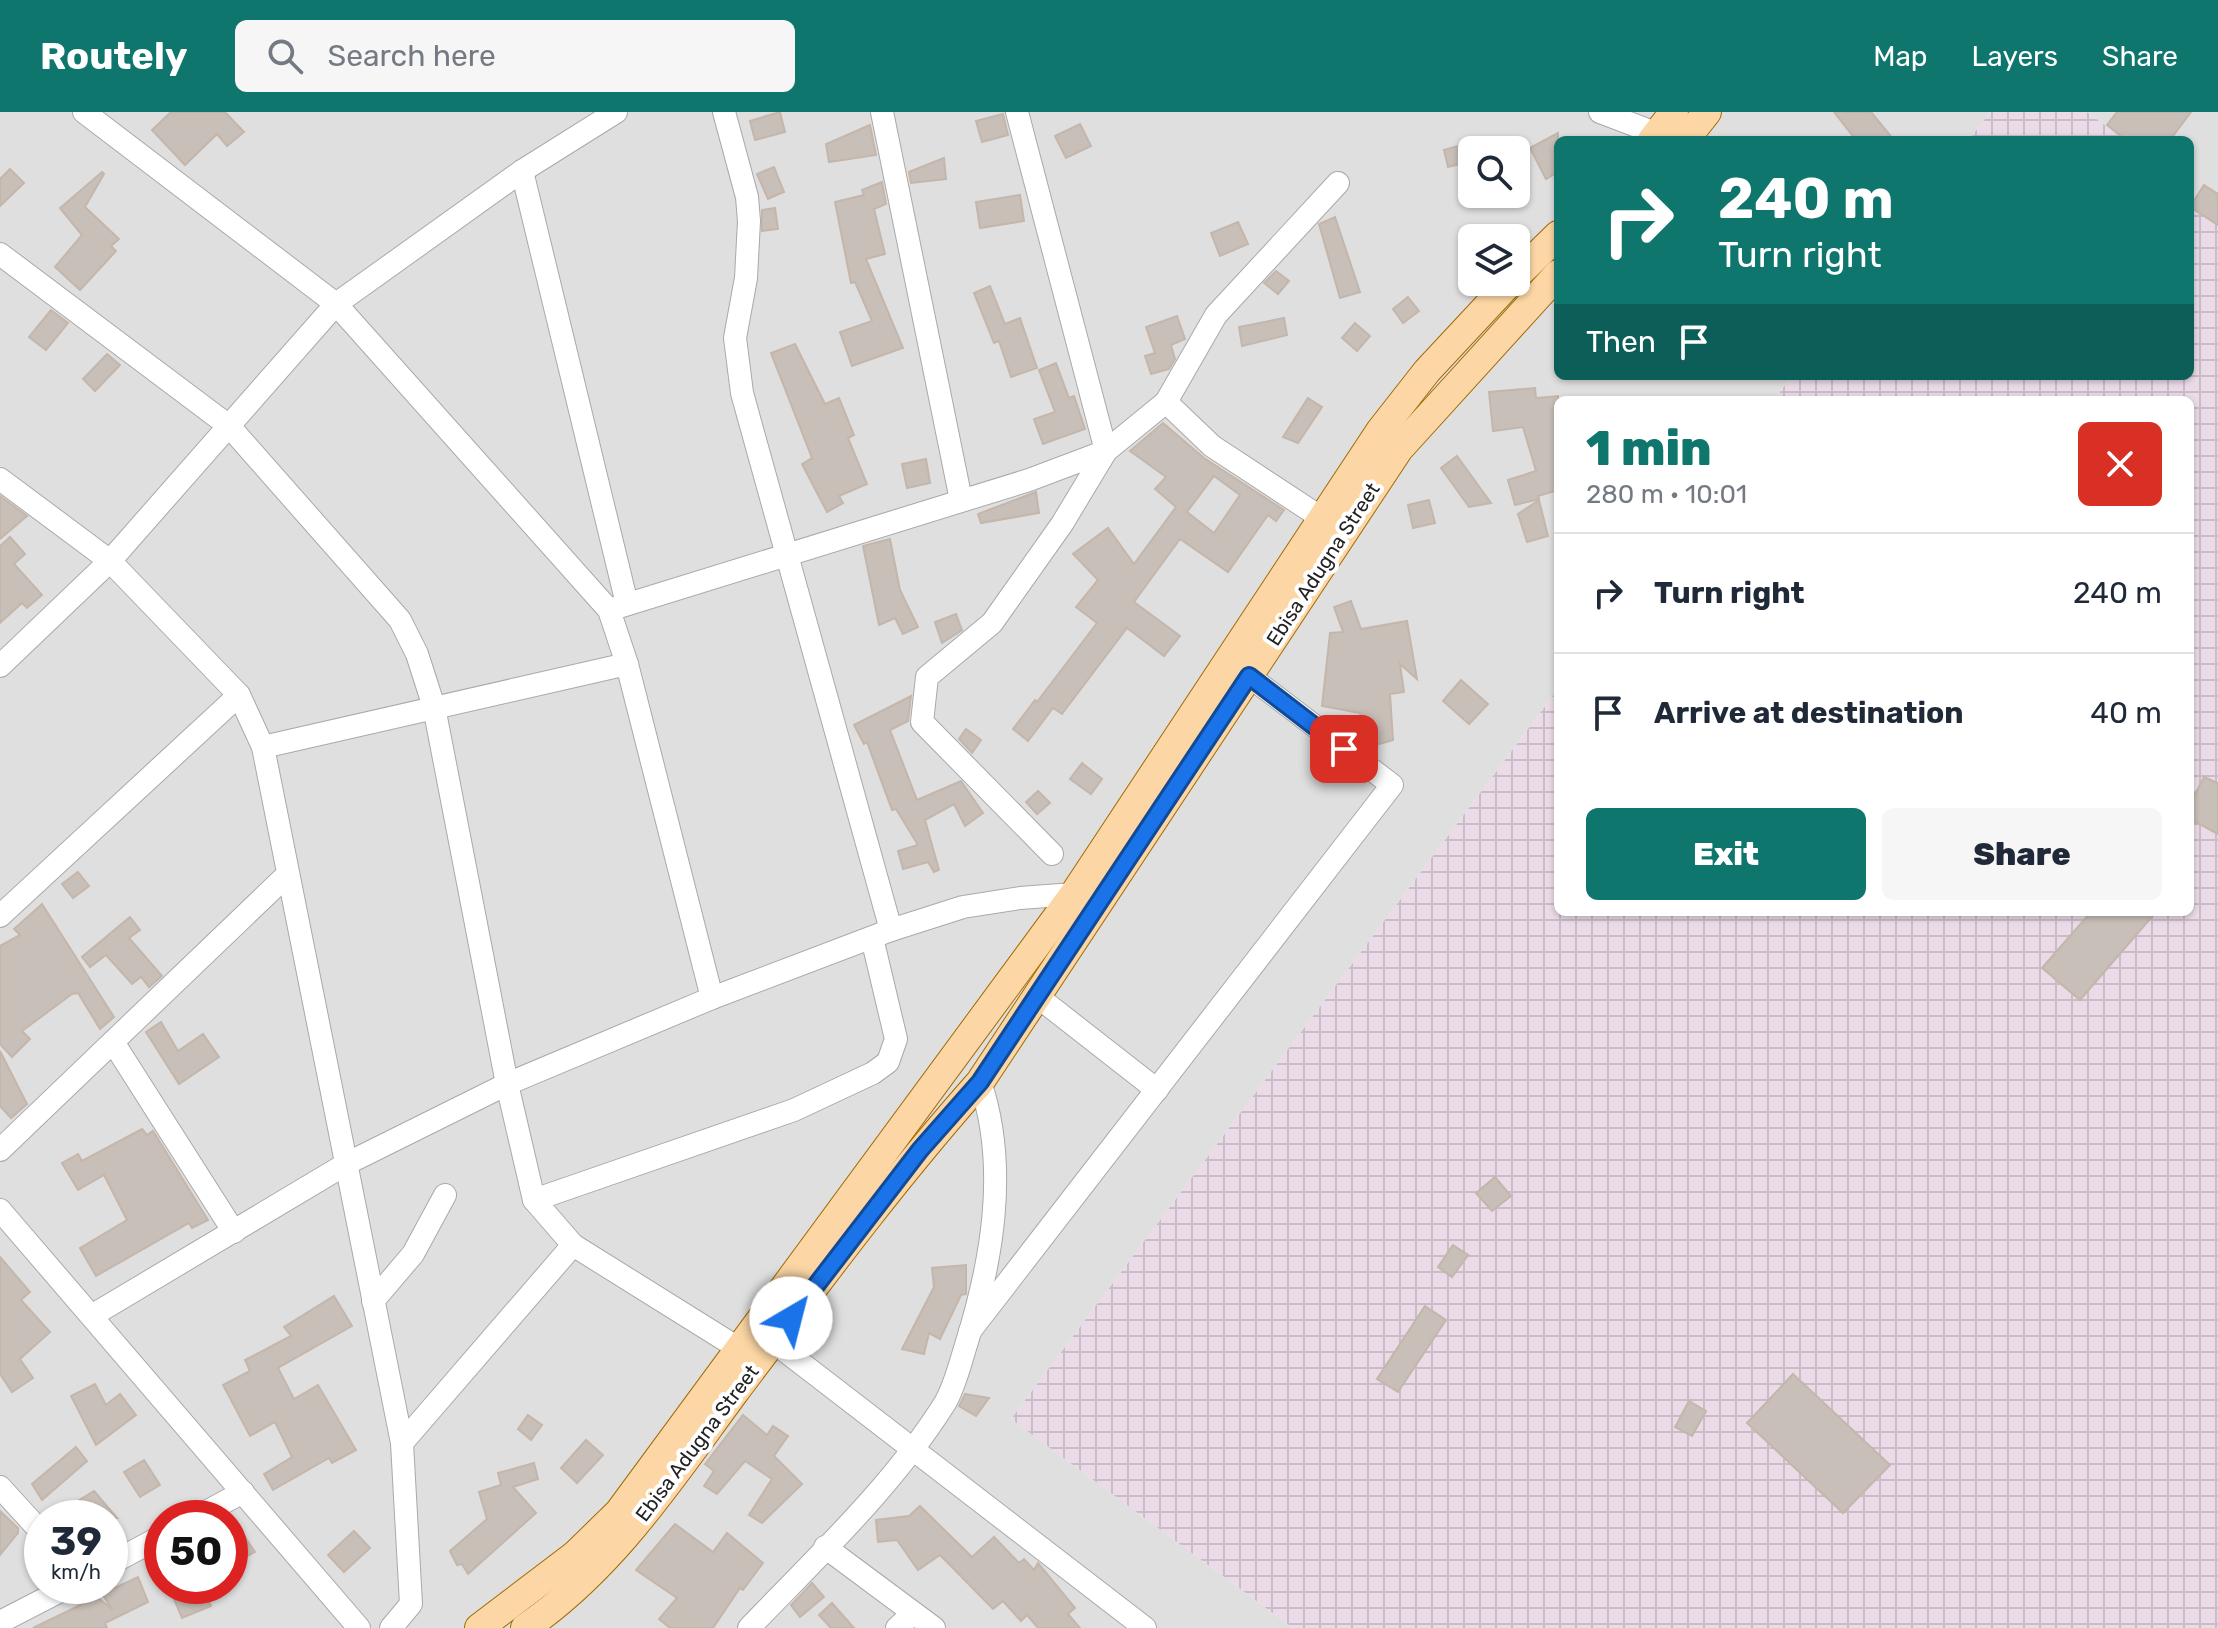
<!DOCTYPE html>
<html lang="en">
<head>
<meta charset="utf-8">
<style>
  :root { --surface:#fff; --page:#f6f6f7; --text:#1f2937; --muted:#747a83; --line:#e0e1e3; --accent:#0f766e }
  body { margin:0; font-family:Rubik,sans-serif; background:var(--page); color:var(--text); height:100vh; display:flex; flex-direction:column; font-size:30px; white-space:nowrap }
  * { box-sizing:border-box; margin:0 }
  p { font-size:26px; color:var(--muted) }
  .icon { flex:none; width:44px; height:44px; fill:none; stroke:currentColor; stroke-width:2; stroke-linecap:round; stroke-linejoin:round }
  .map { position:relative; flex:1; overflow:hidden }
  .sheet { position:absolute; left:1554px; top:284px; width:640px; height:520px; display:flex; flex-direction:column; background:var(--surface); border-radius:12px; box-shadow:0 2px 6px #0004 }
  .sheet>* { flex:none }
  .hud { position:absolute; left:1554px; top:24px; width:640px; height:244px; border-radius:12px; box-shadow:0 2px 6px #0004; background:#0f766e; color:#fff; overflow:hidden }
  .buttons { position:absolute; left:1458px; top:24px; display:grid; gap:16px }
  .buttons a { display:grid; place-items:center; width:72px; height:72px; border-radius:12px; background:var(--surface); box-shadow:0 2px 6px #0004; font-size:40px }
  .speed { position:absolute; left:24px; top:1388px; display:flex; gap:16px; font-size:40px; font-weight:700; text-align:center }
  .speed>* { display:grid; place-content:center; width:104px; height:104px; border-radius:50%; background:var(--surface); box-shadow:0 2px 6px #0004; line-height:1 }
  .speed small { font-size:20px; font-weight:400 }
  .speed .limit { border:12px solid #d22; background:#fff; color:#111 }
  .pin { position:absolute; display:grid; place-items:center; width:68px; height:68px; color:#fff; margin:-34px; border-radius:16px; box-shadow:0 4px 12px #0006 }
  .me { position:absolute; width:88px; margin:-44px; rotate:37deg; stroke-linejoin:round; filter:drop-shadow(0 0 6px #0008) }
  .turn { display:flex; align-items:center; gap:28px; height:168px; padding:0 32px; font-size:36px }
  .turn .icon { width:104px; height:104px; stroke-width:2.5 }
  .turn b { display:block; font-size:56px; line-height:68px }
  .then { display:flex; align-items:center; height:76px; padding:0 32px; background:#0003; gap:16px; font-size:30px }
  .round { display:grid; place-items:center; flex:none; width:84px; height:84px; border-radius:12px; background:var(--page) }
  .summary { display:flex; align-items:center; justify-content:space-between; height:136px; padding:0 32px }
  h1 { font-size:48px; font-weight:800; line-height:60px; color:var(--accent) }
  .action { display:flex; gap:16px; margin-top:auto; padding:16px 32px }
  .action a { flex:1; height:92px; border-radius:12px; background:var(--accent); color:#fff; font-size:32px; font-weight:800; line-height:92px; text-align:center }
  .action a+a { background:var(--page); color:var(--text) }
  ul { padding:0; list-style:none }
  li { display:flex; align-items:center; gap:24px; height:120px; padding:0 32px; border-top:2px solid var(--line) }
  li div { flex:1 }
  li b { display:block; font-size:30px }
  li em { font-style:normal }
  header { display:flex; align-items:center; gap:48px; box-sizing:border-box; height:112px; padding:0 40px; background:var(--accent); color:#fff }
  header strong { font-size:38px }
  nav { display:flex; gap:44px; margin-inline-start:auto; font-size:28px }
  .search { width:560px; height:72px; background:var(--page); display:flex; align-items:center; gap:20px; box-sizing:border-box; padding:0 28px; border-radius:12px; color:var(--muted); font-size:30px }
  .map>svg:first-child { display:block }
  .residential { fill:#e0dfdf; fill-rule:evenodd }
  .industrial { fill:url(#industrial-grid) }
  .building { fill:#c7bfb8; stroke:#c4b6ab; stroke-width:2; fill-rule:evenodd }
  .lines { fill:none; stroke-linecap:round; stroke-linejoin:round }
  .minor-casing { stroke:#a9a9a9; stroke-width:24 }
  .major-casing { stroke:#a06b00; stroke-width:30 }
  .minor { stroke:#fff; stroke-width:22 }
  .major { stroke:#fcd6a4; stroke-width:28 }
  .route-casing { stroke:#114b97; stroke-width:20 }
  .route { stroke:#1a73e8; stroke-width:14 }
  .labels { text-anchor:middle; stroke-width:8; stroke-linejoin:round; paint-order:stroke }
  .street-label { font-size:20px; fill:#222; stroke:#fff }
</style>
</head>
<body>
<header>
<strong>Routely</strong>
<div class="search"><svg class="icon" aria-label="search" viewBox="0 0 24 24"><circle cx="10" cy="10" r="6"/><path d="M15 15l6 6"/></svg>Search here</div>
<nav><a>Map</a><a>Layers</a><a>Share</a></nav>
</header>
<div class="map">
<svg width="2218" height="1516" viewBox="0 0 2218 1516">
  <defs>
    <pattern id="industrial-grid" width="8" height="8" patternUnits="userSpaceOnUse" patternTransform="scale(2)"><rect width="8" height="8" fill="#ebdbe8"/><path d="M0 4h8M4 0v8" fill="none" stroke="#c9bcc7"/></pattern>
  </defs>
  <rect width="100%" height="100%" fill="#f2efe9"/>
  <!-- residential -->
  <g class="residential">
    <path d="M0,0H1990L1969,28H1558V264H1792L1774,288H1558V577L1011,1307L1293,1516H0ZM1472,38H1516V82H1472ZM1472,126H1516V170H1472ZM42,1406H110V1474H42ZM162,1406H230V1474H162Z"/>
    <polygon points="2087,0 2218,0 2218,95 2190,75 2190,28 2125,28"/>
  </g>
  <!-- industrial -->
  <g class="industrial">
    <polygon points="1990,0 2087,0 2125,28 1969,28"/>
    <polygon points="2190,75 2218,95 2218,1516 1293,1516 1011,1307 1558,577 1558,800 2190,800 2190,288 1774,288 1792,264 2190,264"/>
  </g>
  <!-- building -->
  <g class="building">
    <polygon points="171,0 225,0 244,20 227,34 217,22 185,53 152,18"/>
    <polygon points="780,0 785,20 755,28 750,9"/>
    <polygon points="1834,0 1871,0 1894,28 1856,28"/>
    <polygon points="2117,0 2191,0 2170,28 2126,28 2107,13"/>
    <polygon points="1003,2 1008,23 982,30 976,9"/>
    <polygon points="1080,12 1091,34 1066,46 1055,24"/>
    <polygon points="870,13 876,43 829,50 826,32"/>
    <polygon points="1558,21 1558,60 1546,67 1530,36"/>
    <polygon points="1472,30 1472,49 1448,55 1444,38"/>
    <polygon points="944,46 946,67 911,71 909,60"/>
    <polygon points="774,55 784,80 768,87 757,62"/>
    <polygon points="10,57 24,71 0,94 0,67"/>
    <polygon points="102,60 104,62 85,95 119,127 111,134 116,139 80,178 55,155 82,123 60,96"/>
    <polygon points="882,70 886,92 874,97 885,142 866,147 903,236 852,254 840,220 872,209 855,170 851,171 835,90 864,83 862,78"/>
    <polygon points="2204,73 2218,82 2218,113 2190,95"/>
    <polygon points="1020,83 1024,109 980,116 976,90"/>
    <polygon points="775,96 778,117 762,119 762,98"/>
    <polygon points="1335,105 1360,180 1340,186 1319,112"/>
    <polygon points="1238,110 1248,132 1220,144 1211,121"/>
    <polygon points="1276,159 1289,169 1278,182 1264,171"/>
    <polygon points="990,174 1005,212 1020,206 1037,256 1011,265 999,229 994,231 974,181"/>
    <polygon points="1408,185 1419,199 1403,211 1393,197"/>
    <polygon points="51,198 68,211 46,238 29,225"/>
    <polygon points="1177,204 1185,227 1171,233 1175,247 1169,257 1151,262 1145,244 1155,241 1146,215"/>
    <polygon points="1284,206 1287,223 1242,234 1239,215"/>
    <polygon points="1355,211 1370,224 1357,239 1342,226"/>
    <polygon points="795,232 825,292 839,286 854,323 848,326 867,372 839,384 843,391 827,400 802,352 812,346 771,241"/>
    <polygon points="107,242 120,253 95,279 83,267"/>
    <polygon points="1056,251 1069,286 1074,284 1085,317 1043,332 1034,307 1055,300 1039,258"/>
    <polygon points="1535,276 1536,286 1558,284 1558,378 1538,384 1539,387 1515,393 1508,368 1536,359 1523,315 1493,319 1489,280"/>
    <polygon points="1308,286 1322,295 1298,331 1283,325"/>
    <path d="M1163,311L1204,346L1284,398L1276,409L1268,403L1228,460L1180,427L1134,490L1180,524L1164,544L1127,516L1062,602L1053,596L1028,629L1013,617L1035,588L1037,590L1097,511L1076,495L1098,468L1073,442L1108,416L1134,452L1176,395L1155,377L1166,365L1130,339ZM1214,364L1240,383L1214,421L1187,400Z"/>
    <polygon points="1457,344 1491,391 1469,395 1441,356"/>
    <polygon points="926,347 930,371 907,376 902,352"/>
    <polygon points="1036,380 1039,401 981,411 978,402"/>
    <polygon points="0,384 27,404 0,427"/>
    <polygon points="1429,388 1435,411 1413,416 1408,393"/>
    <polygon points="1539,388 1548,424 1527,430 1518,402"/>
    <polygon points="10,425 25,442 14,452 42,483 27,496 22,491 0,511 0,434"/>
    <polygon points="890,427 900,478 918,515 903,522 895,506 879,513 863,434"/>
    <polygon points="1351,489 1361,517 1407,509 1417,567 1400,552 1404,580 1390,582 1393,628 1369,635 1360,601 1322,594 1330,521 1343,520 1334,495"/>
    <polygon points="956,502 962,518 942,531 935,510"/>
    <polygon points="1461,568 1488,592 1469,612 1443,589"/>
    <polygon points="911,584 908,609 890,618 917,688 961,669 983,701 965,714 954,692 925,708 939,758 934,760 928,750 903,757 898,739 918,733 896,697 892,698 867,630 864,632 854,613"/>
    <polygon points="966,617 981,628 972,641 959,627"/>
    <polygon points="1082,651 1102,667 1091,682 1070,667"/>
    <polygon points="2204,665 2218,671 2218,722 2190,707 2190,692"/>
    <polygon points="1038,679 1050,691 1037,702 1026,690"/>
    <polygon points="78,760 89,774 73,786 62,772"/>
    <polygon points="42,792 114,905 100,917 78,881 72,882 22,919 30,927 12,945 0,932 0,834 20,823 14,817"/>
    <polygon points="2091,800 2156,800 2080,888 2042,856"/>
    <polygon points="130,805 140,818 129,826 162,864 149,875 141,865 132,872 106,843 90,855 82,845"/>
    <polygon points="161,910 178,939 203,922 219,945 179,972 146,920"/>
    <polygon points="0,939 27,992 11,1006 0,994"/>
    <polygon points="142,1017 147,1023 153,1019 208,1108 192,1116 189,1111 96,1164 80,1136 127,1108 104,1063 78,1078 62,1051 78,1042 82,1049"/>
    <polygon points="1495,1065 1511,1084 1492,1099 1476,1081"/>
    <polygon points="1453,1133 1468,1143 1452,1165 1438,1155"/>
    <polygon points="0,1145 30,1180 21,1188 50,1220 20,1247 33,1266 12,1280 0,1262"/>
    <polygon points="966,1153 966,1182 961,1183 940,1227 929,1221 924,1242 902,1237 934,1175 932,1156"/>
    <polygon points="334,1184 352,1214 278,1256 294,1287 318,1273 356,1338 332,1351 329,1346 273,1378 264,1362 292,1345 275,1310 250,1324 223,1273 250,1259 245,1248 291,1224 284,1215"/>
    <polygon points="1425,1194 1446,1208 1398,1280 1377,1267"/>
    <polygon points="1793,1262 1890,1353 1843,1401 1747,1311"/>
    <polygon points="95,1272 106,1293 120,1282 136,1303 96,1333 71,1284"/>
    <polygon points="965,1282 989,1286 976,1304 959,1294"/>
    <polygon points="1689,1289 1706,1299 1692,1324 1675,1315"/>
    <polygon points="528,1303 542,1313 531,1328 518,1317"/>
    <polygon points="743,1303 767,1323 773,1314 788,1324 774,1344 802,1372 762,1411 749,1403 772,1367 745,1349 717,1382 704,1374 714,1359 705,1352"/>
    <polygon points="586,1328 603,1343 577,1371 561,1356"/>
    <polygon points="76,1335 87,1349 42,1388 32,1372"/>
    <polygon points="144,1348 160,1373 140,1385 124,1360"/>
    <polygon points="534,1351 538,1367 513,1375 536,1401 468,1462 462,1452 457,1453 450,1439 487,1407 479,1380 501,1373 498,1361"/>
    <polygon points="94,1379 117,1406 50,1406"/>
    <polygon points="920,1394 972,1445 994,1425 1019,1451 1024,1447 1034,1458 1038,1451 1075,1496 1068,1502 1080,1516 1038,1516 1027,1503 1021,1509 1003,1489 993,1497 940,1443 918,1458 897,1428 878,1430 876,1408 909,1404"/>
    <polygon points="0,1399 18,1416 18,1421 0,1443"/>
    <polygon points="230,1403 255,1440 230,1453"/>
    <polygon points="675,1412 713,1440 727,1421 763,1451 743,1478 740,1476 713,1516 670,1516 659,1507 677,1486 636,1458"/>
    <polygon points="354,1419 370,1436 344,1460 328,1443"/>
    <polygon points="138,1465 148,1490 105,1511 107,1516 33,1516 97,1485 112,1497 102,1482"/>
    <polygon points="812,1471 824,1485 800,1505 791,1493"/>
    <polygon points="203,1475 211,1494 182,1506 174,1487"/>
    <polygon points="832,1491 854,1516 831,1516 819,1503"/>
  </g>
  <g class="lines">
    <!-- minor casing -->
    <g class="minor-casing">
      <g id="minor">
        <polyline points="84,0 336,192 609,498 627,552 712,886"/>
        <polyline points="724,0 747,85 749,109 746,166 735,226 742,281 891,818"/>
        <polyline points="882,0 961,388"/>
        <polyline points="1017,0 1106,339 1062,412 992,511 927,565 922,610 1052,742"/>
        <polyline points="1600,0 1658,22"/>
        <polyline points="522,59 627,492"/>
        <polyline points="0,142 229,314 400,508 417,542 434,595 507,972 534,1088 573,1133 738,1236"/>
        <polyline points="1166,290 1216,203 1338,71"/>
        <polyline points="0,367 110,449 239,583 263,635 402,1331 411,1492 391,1516"/>
        <polyline points="609,498 1029,368 1106,339 1166,290 1212,334 1320,405"/>
        <polyline points="0,554 110,449 336,192 522,59 616,0"/>
        <polyline points="263,635 627,552"/>
        <polyline points="0,804 239,583"/>
        <polyline points="1038,885 1157,978"/>
        <polyline points="113,930 234,1120"/>
        <polyline points="0,1038 288,762"/>
        <polyline points="534,1088 794,998 873,961 888,950 896,927 872,826"/>
        <polyline points="0,1098 359,1516"/>
        <polyline points="373,1189 413,1142 445,1083"/>
        <polyline points="93,1203 346,1052 507,972 712,886 891,818 963,795 1020,786 1074,782"/>
        <polyline points="970,1219 1392,673 1249,564"/>
        <polyline points="762,1221 1145,1516"/>
        <polyline points="402,1331 573,1133"/>
        <polyline points="0,1375 42,1421"/>
        <polyline points="195,1406 243,1380"/>
        <polyline points="825,1435 934,1516"/>
        <polyline points="110,1452 162,1424"/>
        <polyline points="0,1510 70,1474"/>
        <path d="M749,1516C817,1445 893,1374 945,1291C955,1274 960,1252 966,1233C992,1150 1009,1055 980,970"/>
        <polyline points="897,1516 913,1501"/>
      </g>
    </g>
    <!-- major casing -->
    <g class="major-casing">
      <g id="major">
        <polyline points="1652,28 1674,0"/>
        <polyline points="1685,28 1707,0"/>
        <polyline points="1516,164 1558,123"/>
        <polyline points="479,1516 575,1443 619,1400 1074,782 1380,319 1427,259 1510,170"/>
        <path d="M525,1516C613,1456 672,1365 734,1281C814,1175 892,1069 980,970L1399,337L1558,162"/>
      </g>
    </g>
    <!-- minor -->
    <use href="#minor" class="minor"/>
    <!-- major -->
    <use href="#major" class="major"/>
  </g>
  <g class="lines">
    <!-- route casing -->
    <g class="route-casing">
      <polyline id="route" points="791,1206 920,1038 980,970 1249,564 1344,637"/>
    </g>
    <!-- route -->
    <use href="#route" class="route"/>
  </g>
  <g class="labels">
    <!-- street labels -->
    <g class="street-label">
      <text transform="translate(1323 452) rotate(-57)" y="7">Ebisa Adugna Street</text>
      <text transform="translate(697 1331) rotate(-53)" y="7">Ebisa Adugna Street</text>
    </g>
  </g>
</svg>
<div class="buttons">
<a><svg class="icon" aria-label="search" viewBox="0 0 24 24"><circle cx="10" cy="10" r="6"/><path d="M15 15l6 6"/></svg></a>
<a><svg class="icon" aria-label="layers" viewBox="0 0 24 24"><path d="M12 4l9 5-9 5-9-5zM3 14l9 5 9-5"/></svg></a>
</div>
<div class="speed"><div>39<small>km/h</small></div><div class="limit">50</div></div>
<div class="pin" style="left:1344px;top:637px;background:#d93025"><svg class="icon" aria-label="arrive" viewBox="0 0 24 24"><path d="M6 21V4h12l-3 4 3 4H6"/></svg></div>
<svg class="me" style="left:791px;top:1206px" viewBox="-20 -20 40 40"><circle r="19" fill="#fff"/><path d="M0-13L10 11 0 6-10 11z" fill="#1a73e8"/></svg>
<div class="hud">
<div class="turn"><svg class="icon" aria-label="right" viewBox="0 0 24 24"><path d="M7 20v-9h11M14 6l5 5-5 5"/></svg><div><b>240 m</b>Turn right</div></div>
<div class="then">Then<svg class="icon" aria-label="arrive" viewBox="0 0 24 24"><path d="M6 21V4h12l-3 4 3 4H6"/></svg></div>
</div>
<section class="sheet">
<div class="summary"><div><h1>1 min</h1><p>280 m · 10:01</p></div><a class="round" style="background:#d93025;color:#fff"><svg class="icon" aria-label="close" viewBox="0 0 24 24"><path d="M6 6l12 12M18 6L6 18"/></svg></a></div>
<ul>
<li><svg class="icon" aria-label="right" viewBox="0 0 24 24"><path d="M7 20v-9h11M14 6l5 5-5 5"/></svg><div><b>Turn right</b></div><em>240 m</em></li>
<li><svg class="icon" aria-label="arrive" viewBox="0 0 24 24"><path d="M6 21V4h12l-3 4 3 4H6"/></svg><div><b>Arrive at destination</b></div><em>40 m</em></li>
</ul>
<div class="action"><a>Exit</a><a>Share</a></div>
</section>
</div>
</body>
</html>
